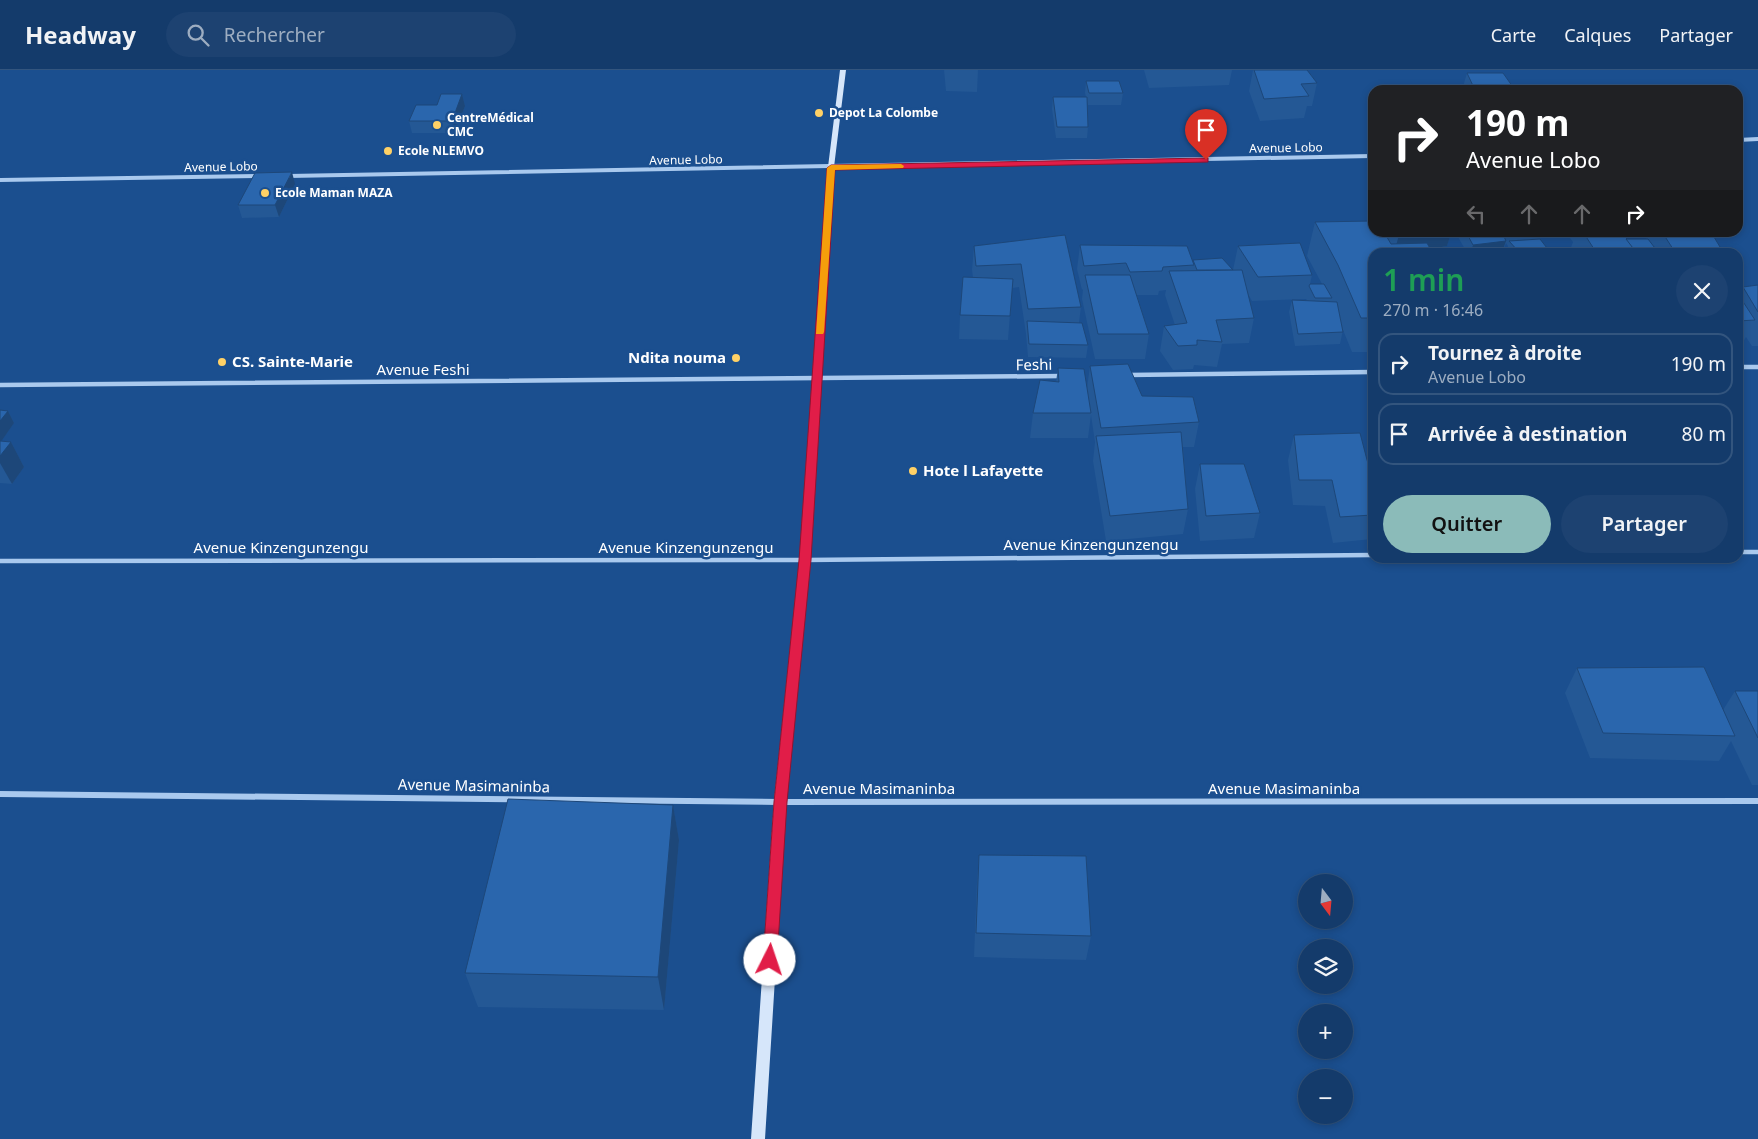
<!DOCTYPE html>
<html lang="fr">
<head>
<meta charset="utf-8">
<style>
  :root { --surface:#143b6b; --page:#1d4271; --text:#f1f3f6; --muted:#9dadc1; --line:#33557e; --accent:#8bbbb9 }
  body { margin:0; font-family:"Noto Sans",sans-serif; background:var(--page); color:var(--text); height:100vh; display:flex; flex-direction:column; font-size:19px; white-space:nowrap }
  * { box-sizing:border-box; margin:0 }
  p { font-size:16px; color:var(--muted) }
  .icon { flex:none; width:28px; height:28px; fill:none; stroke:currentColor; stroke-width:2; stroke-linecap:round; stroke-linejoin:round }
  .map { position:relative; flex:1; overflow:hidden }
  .side { position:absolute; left:1368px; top:178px; width:375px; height:315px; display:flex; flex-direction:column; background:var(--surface); border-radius:15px; box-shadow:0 2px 8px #0003,0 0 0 1px var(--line) }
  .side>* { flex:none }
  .hud { position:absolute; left:1368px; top:15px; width:375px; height:152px; border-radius:15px; box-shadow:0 2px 8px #0003,0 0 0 1px var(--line); background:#202124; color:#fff; overflow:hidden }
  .needle { width:32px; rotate:164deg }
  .tools { position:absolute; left:1298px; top:804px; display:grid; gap:10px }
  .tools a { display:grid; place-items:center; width:55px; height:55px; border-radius:50%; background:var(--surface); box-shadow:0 2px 8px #0003,0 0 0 1px var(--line); font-size:25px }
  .pin { position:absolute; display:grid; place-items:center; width:42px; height:42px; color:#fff; margin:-51px -21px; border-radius:50% 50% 50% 0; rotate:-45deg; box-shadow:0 0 5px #0007 }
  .pin .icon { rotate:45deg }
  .me { position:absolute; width:55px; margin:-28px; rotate:4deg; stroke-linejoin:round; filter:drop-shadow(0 0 4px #0008) }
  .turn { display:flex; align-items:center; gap:18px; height:105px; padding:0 15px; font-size:22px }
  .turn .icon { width:65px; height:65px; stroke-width:2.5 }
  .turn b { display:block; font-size:35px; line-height:42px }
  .lanes { display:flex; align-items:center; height:48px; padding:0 15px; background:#0003; justify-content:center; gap:25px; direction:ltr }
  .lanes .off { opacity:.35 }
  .round { display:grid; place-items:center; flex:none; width:52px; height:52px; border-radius:26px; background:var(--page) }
  .summary { display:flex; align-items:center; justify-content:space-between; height:85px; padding:0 15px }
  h1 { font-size:30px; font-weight:600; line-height:38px; color:#1e9e55 }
  .button { display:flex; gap:10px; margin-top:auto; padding:10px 15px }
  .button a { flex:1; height:58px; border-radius:30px; background:var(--accent); color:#111; font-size:20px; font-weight:600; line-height:58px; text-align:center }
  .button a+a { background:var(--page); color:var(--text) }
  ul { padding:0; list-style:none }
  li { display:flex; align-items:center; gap:15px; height:62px; margin:0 10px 8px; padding:0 5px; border:2px solid var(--line); border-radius:15px }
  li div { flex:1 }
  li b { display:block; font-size:19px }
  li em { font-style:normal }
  header { display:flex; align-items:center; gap:30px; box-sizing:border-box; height:70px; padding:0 25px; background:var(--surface); border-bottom:1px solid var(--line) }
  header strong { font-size:24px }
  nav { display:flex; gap:28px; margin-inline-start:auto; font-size:18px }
  .search { width:350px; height:45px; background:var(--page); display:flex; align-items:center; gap:12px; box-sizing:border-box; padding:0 18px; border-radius:28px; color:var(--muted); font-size:19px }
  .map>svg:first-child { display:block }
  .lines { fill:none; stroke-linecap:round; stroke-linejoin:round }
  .minor-far2 { stroke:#a9c9ee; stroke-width:4 }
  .minor-far1 { stroke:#a9c9ee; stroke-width:4.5 }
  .minor { stroke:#a9c9ee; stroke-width:6 }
  .secondary { fill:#d6e6fa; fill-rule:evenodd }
  .wall { fill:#245895; fill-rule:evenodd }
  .shaded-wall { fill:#1d4779 }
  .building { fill:#2a66ad; stroke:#1d4779 }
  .route { fill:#e11d48; stroke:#92132f }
  .slow { fill:#f59e0b }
  .poi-dot { fill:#ffd166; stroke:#1b4f8f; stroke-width:2 }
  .labels { text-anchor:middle; stroke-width:5; stroke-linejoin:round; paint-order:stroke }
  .far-poi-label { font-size:12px; font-weight:bold; fill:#fff; stroke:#1b4f8f; text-anchor:start }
  .far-street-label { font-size:12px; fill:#fff; stroke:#1b4f8f }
  .poi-label { font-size:15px; font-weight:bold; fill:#fff; stroke:#1b4f8f; text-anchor:start }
  .street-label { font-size:15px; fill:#fff; stroke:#1b4f8f }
</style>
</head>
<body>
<header>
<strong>Headway</strong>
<div class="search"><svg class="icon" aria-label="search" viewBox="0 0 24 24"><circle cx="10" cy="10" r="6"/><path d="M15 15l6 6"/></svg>Rechercher</div>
<nav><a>Carte</a><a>Calques</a><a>Partager</a></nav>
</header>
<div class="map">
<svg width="1758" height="1069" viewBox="0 0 1758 1069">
  <rect width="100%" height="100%" fill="#1b4f8f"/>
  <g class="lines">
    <!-- minor-far2 -->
    <g class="minor-far2">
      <polyline points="1738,70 1758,69"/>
      <polyline points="288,106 1372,86"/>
      <polyline points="0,110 260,106"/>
    </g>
    <!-- minor-far1 -->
    <g class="minor-far1">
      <polyline points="1738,297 1758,297"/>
      <polyline points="1128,305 1372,302"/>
      <polyline points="0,315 1062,306"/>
      <polyline points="1738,482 1758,482"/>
      <polyline points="0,491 805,490 1372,485"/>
    </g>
    <!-- minor -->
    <polyline class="minor" points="0,724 780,732 1758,731"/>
    <!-- secondary -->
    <polygon class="secondary" points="840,0 846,0 834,97 810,490 786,732 765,1069 751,1069 774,732 800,490 828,97"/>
  </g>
  <!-- wall -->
  <g class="wall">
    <polygon points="944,0 978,0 977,22 946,21"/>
    <polygon points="1144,0 1232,0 1229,15 1149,18"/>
    <polygon points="1253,0 1307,0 1317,13 1312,36 1307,36 1304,48 1260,51 1249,21"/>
    <polygon points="1467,3 1515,20 1462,20"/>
    <polygon points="1086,11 1123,23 1121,35 1088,35 1087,32 1088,57 1087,68 1056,68 1052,39 1053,27 1086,27 1085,23"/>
    <polygon points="462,24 465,36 455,63 412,63 409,51 437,35"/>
    <polygon points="295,114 279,147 242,148 238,135"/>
    <polygon points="1315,152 1372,162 1458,162 1451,163 1447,176 1430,179 1372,182 1372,282 1352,282 1343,260 1340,274 1295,276 1289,242 1292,230 1307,230 1306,229 1252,231 1248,224 1254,248 1249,273 1222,274 1217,297 1194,295 1193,299 1173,300 1160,281 1164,256 1175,255 1165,225 1166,220 1159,221 1158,225 1137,225 1149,264 1145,289 1095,289 1082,229 1083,219 1082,220 1077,199 1080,175 1193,191 1233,200 1238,176 1312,205 1310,214 1322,214 1307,186"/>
    <path d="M1459,162H1540L1541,164L1540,169L1550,182H1460L1461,181H1466L1458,167ZM1506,173L1508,176L1506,181H1503Z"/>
    <polygon points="1567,162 1622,162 1626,169 1646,169 1647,162 1711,162 1723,182 1572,182 1570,180 1573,172 1567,164"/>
    <polygon points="1065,165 1081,237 1079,253 1088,275 1086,288 1028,287 1026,264 1019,217 1012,218 1008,270 959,269 960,245 973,208 972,200 974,176"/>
    <polygon points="1758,215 1758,276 1752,276 1746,267 1742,274 1738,275 1738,224 1739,226 1743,217"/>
    <polygon points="1090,296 1142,326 1199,352 1194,377 1183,377 1188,439 1183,464 1106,471 1093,391 1095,372 1091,345 1088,368 1030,368 1033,343 1056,312 1058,298 1087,318"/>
    <polygon points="0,340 8,341 14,353 1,371 11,372 24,397 12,414 0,413"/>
    <polygon points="1294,365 1367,390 1371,377 1372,377 1372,469 1333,473 1325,436 1293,435 1288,390"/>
    <polygon points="1200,394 1260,443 1254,468 1200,471 1195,419"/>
    <polygon points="1577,598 1723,640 1735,621 1758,621 1758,715 1752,715 1731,671 1719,691 1590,688 1565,623"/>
    <polygon points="673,735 679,770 664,940 478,937 465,903"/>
    <polygon points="979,785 1091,866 1086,890 974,887 977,810"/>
  </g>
  <!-- shaded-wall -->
  <g class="shaded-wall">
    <polygon points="462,24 465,36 455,63 452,51"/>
    <polygon points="292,102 295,114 279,147 275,135"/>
    <polygon points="1400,162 1458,162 1451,163 1447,176 1413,182 1394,182"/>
    <polygon points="1506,171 1502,182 1471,182 1473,175"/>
    <polygon points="8,341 14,353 0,373 0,351"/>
    <polygon points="11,372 24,397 12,414 0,393 0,386"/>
    <polygon points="673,735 679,770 664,940 658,907"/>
  </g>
  <!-- building -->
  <g class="building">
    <polygon points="1254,0 1307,0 1317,13 1301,14 1309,26 1264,29"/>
    <polygon points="1467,3 1503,3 1515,20 1475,20"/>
    <polygon points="1086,11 1119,11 1123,23 1089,23"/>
    <polygon points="441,24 462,24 452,51 409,51 416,35 437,35"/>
    <polygon points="1053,27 1087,27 1088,57 1057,57"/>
    <polygon points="292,102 275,135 238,135 255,103"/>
    <polygon points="1372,151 1372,162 1384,162 1391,174 1427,173 1432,182 1372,182 1372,248 1361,248 1338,195 1315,152"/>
    <polygon points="1466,162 1502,162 1506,171 1473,175"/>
    <polygon points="1511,162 1540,162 1541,164 1515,167"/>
    <polygon points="1583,162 1622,162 1636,182 1596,182"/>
    <polygon points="1662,162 1711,162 1723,182 1675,182"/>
    <polygon points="1065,165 1081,237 1028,239 1021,194 976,196 974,176"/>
    <polygon points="1540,169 1550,182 1519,182 1509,171"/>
    <polygon points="1626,169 1648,169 1658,182 1636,182"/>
    <polygon points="1300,173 1312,205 1258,207 1238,176"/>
    <polygon points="1080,175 1187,176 1194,195 1163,197 1162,201 1130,202 1126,193 1084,196"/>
    <polygon points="1461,181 1517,181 1518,182 1461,182"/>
    <polygon points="1222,188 1233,200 1197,200 1193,190"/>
    <polygon points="1242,200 1254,248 1216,250 1222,272 1197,270 1197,275 1178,276 1164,256 1187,253 1169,201"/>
    <polygon points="1085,205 1130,205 1149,264 1098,264"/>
    <polygon points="963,207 1013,209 1010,246 960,245"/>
    <polygon points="1310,214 1324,214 1332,228 1315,228 1309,216"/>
    <polygon points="1758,215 1758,242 1743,217"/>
    <polygon points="1738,224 1755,250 1738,251"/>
    <polygon points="1292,230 1337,232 1343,262 1298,264"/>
    <polygon points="1027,251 1082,253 1088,275 1029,274"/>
    <polygon points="1128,294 1142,326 1193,327 1199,352 1101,358 1090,296"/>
    <polygon points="1058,298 1084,299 1091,343 1033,343 1040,310 1059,312"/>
    <polygon points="0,340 8,341 0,351"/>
    <polygon points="1181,362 1188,439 1110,446 1096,366"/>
    <polygon points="1360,363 1372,409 1372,445 1340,447 1332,410 1299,410 1294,365"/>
    <polygon points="0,371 11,372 0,386"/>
    <polygon points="1371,377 1372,377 1372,396"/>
    <polygon points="1200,394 1244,394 1260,443 1206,446"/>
    <polygon points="1704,597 1735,666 1603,663 1577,598"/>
    <polygon points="1735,621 1758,621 1758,668"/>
    <polygon points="508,729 673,735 658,907 465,903"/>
    <polygon points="979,785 1086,786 1091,866 976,863"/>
  </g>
  <!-- route -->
  <polygon class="route" points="1206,88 1208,88 1208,92 835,100 811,490 787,732 777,890 775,895 770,897 765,895 763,890 774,732 799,490 827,98 831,95"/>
  <!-- slow -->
  <polygon class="slow" points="901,94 904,96 903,98 835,100 824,262 823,264 816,264 827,98 831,95"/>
  <!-- markers -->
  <g class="poi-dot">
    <circle cx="819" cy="43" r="5"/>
    <circle cx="437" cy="55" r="5"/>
    <circle cx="388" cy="81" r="5"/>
    <circle cx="265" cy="123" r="5"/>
    <circle cx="736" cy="288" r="5"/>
    <circle cx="222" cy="292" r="5"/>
    <circle cx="913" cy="401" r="5"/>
  </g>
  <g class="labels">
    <!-- far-poi labels -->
    <g class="far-poi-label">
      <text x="829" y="47">Depot La Colombe</text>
      <text x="447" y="52">CentreMédical<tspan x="447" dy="14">CMC</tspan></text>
      <text x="398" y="85">Ecole NLEMVO</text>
      <text x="275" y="127">Ecole Maman MAZA</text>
    </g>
    <!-- far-street labels -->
    <g class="far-street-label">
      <text transform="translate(1286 78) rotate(-1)" y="4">Avenue Lobo</text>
      <text transform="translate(686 90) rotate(-1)" y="4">Avenue Lobo</text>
      <text transform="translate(221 97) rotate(-1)" y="4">Avenue Lobo</text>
    </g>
    <!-- poi labels -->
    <g class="poi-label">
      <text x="726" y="293" text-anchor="end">Ndita nouma</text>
      <text x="232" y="297">CS. Sainte-Marie</text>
      <text x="923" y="406">Hote l Lafayette</text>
    </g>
    <!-- street labels -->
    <g class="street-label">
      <text transform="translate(1034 295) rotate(-1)" y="5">Feshi</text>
      <text x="423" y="305">Avenue Feshi</text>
      <text x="1091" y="480">Avenue Kinzengunzengu</text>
      <text x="281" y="483">Avenue Kinzengunzengu</text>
      <text x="686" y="483">Avenue Kinzengunzengu</text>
      <text transform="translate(474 716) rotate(1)" y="5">Avenue Masimaninba</text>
      <text x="879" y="724">Avenue Masimaninba</text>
      <text x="1284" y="724">Avenue Masimaninba</text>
    </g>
  </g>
</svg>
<div class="tools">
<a><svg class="needle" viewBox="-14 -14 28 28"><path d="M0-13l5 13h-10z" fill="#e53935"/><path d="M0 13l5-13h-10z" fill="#9dadc1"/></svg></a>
<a><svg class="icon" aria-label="layers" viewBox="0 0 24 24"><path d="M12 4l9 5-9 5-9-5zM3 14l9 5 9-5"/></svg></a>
<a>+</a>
<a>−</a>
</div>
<div class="pin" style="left:1206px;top:90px;background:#d93025"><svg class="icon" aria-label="arrive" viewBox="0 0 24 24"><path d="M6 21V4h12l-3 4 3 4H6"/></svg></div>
<svg class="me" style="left:770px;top:890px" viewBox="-20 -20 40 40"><circle r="19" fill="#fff"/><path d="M0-13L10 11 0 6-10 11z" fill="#e11d48"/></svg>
<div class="hud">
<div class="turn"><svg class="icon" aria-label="right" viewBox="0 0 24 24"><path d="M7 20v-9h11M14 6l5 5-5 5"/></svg><div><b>190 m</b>Avenue Lobo</div></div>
<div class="lanes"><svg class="icon off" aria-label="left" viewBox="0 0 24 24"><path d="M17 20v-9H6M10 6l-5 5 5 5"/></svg><svg class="icon off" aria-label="ahead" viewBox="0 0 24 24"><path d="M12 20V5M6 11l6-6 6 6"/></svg><svg class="icon off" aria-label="ahead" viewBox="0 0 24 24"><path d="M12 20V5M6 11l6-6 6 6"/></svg><svg class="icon" aria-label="right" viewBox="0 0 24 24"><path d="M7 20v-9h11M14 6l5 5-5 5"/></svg></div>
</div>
<section class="side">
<div class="summary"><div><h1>1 min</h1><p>270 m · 16:46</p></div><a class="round"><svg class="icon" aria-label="close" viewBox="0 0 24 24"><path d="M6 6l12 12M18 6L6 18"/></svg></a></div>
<ul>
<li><svg class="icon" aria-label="right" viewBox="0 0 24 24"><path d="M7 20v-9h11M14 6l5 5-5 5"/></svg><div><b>Tournez à droite</b><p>Avenue Lobo</p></div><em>190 m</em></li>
<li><svg class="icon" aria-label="arrive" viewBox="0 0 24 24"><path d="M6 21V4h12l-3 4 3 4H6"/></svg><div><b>Arrivée à destination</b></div><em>80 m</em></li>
</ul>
<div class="button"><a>Quitter</a><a>Partager</a></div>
</section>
</div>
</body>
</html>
